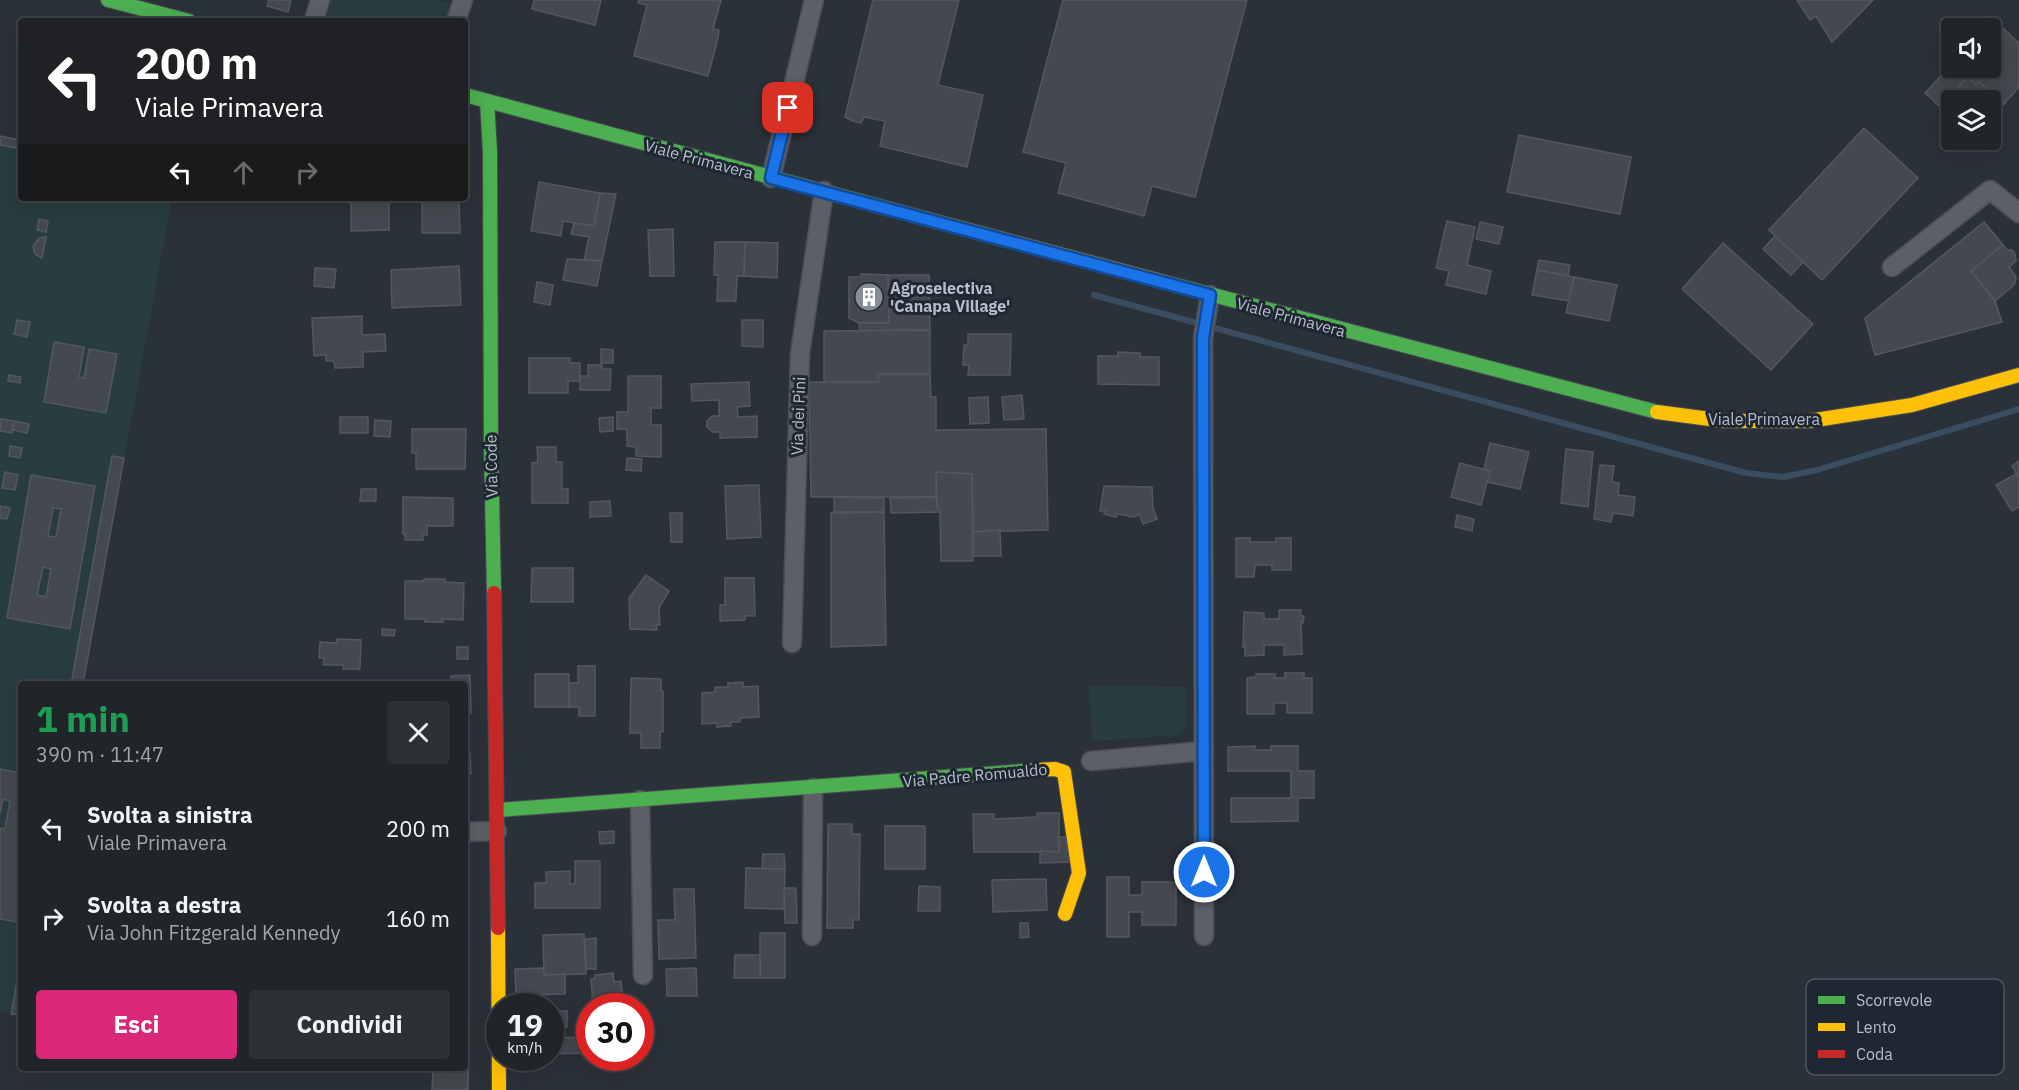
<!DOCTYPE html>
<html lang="it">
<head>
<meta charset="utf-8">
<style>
  :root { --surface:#20252a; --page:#2d3136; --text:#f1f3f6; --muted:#a2a5a8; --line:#3d4247; --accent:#db2777 }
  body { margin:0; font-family:"IBM Plex Sans",sans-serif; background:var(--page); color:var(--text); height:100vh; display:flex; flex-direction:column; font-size:22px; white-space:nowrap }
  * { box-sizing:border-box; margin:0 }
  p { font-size:20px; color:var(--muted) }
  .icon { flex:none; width:33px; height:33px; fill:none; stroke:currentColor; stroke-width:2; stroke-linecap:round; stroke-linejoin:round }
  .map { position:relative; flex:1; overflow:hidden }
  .details { position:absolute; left:18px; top:681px; width:450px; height:390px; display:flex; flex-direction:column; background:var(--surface); border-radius:6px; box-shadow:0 6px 24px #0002,0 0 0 2px var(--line) }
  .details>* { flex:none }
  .banner { position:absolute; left:18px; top:18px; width:450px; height:183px; border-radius:6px; box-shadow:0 6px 24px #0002,0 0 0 2px var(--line); background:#202124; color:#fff; overflow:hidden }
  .buttons { position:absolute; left:1941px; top:18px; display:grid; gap:12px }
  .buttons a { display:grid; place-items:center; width:60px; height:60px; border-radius:6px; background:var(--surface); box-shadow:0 6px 24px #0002,0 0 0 2px var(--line); font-size:30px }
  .speed { position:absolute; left:486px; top:993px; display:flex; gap:12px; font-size:30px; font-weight:700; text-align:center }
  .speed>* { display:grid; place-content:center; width:78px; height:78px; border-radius:50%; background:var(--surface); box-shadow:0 6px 24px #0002,0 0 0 2px var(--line); line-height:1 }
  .speed small { font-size:15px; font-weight:400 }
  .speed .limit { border:9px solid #d22; background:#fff; color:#111 }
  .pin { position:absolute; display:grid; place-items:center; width:51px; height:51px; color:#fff; margin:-26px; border-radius:12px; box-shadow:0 3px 9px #0006 }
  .me { position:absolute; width:66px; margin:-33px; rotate:0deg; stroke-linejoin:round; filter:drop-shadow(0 0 4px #0008) }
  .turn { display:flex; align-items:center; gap:21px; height:126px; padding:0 18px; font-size:27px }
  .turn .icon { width:78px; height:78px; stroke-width:2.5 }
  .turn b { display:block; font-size:42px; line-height:51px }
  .lanes { display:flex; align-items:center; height:57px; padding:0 18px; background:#0003; justify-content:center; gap:30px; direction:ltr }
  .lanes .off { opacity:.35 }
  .round { display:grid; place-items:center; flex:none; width:63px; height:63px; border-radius:6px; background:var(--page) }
  .headline { display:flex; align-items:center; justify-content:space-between; height:102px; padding:0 18px }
  h1 { font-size:36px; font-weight:700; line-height:45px; color:#1e9e55 }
  .cta { display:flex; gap:12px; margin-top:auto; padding:12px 18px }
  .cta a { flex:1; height:69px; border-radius:6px; background:var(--accent); color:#fff; font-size:24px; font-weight:700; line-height:69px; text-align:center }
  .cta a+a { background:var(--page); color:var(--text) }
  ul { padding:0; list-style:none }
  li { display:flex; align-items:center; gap:18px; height:90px; padding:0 18px }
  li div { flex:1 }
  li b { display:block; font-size:22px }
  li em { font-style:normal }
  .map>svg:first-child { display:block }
  .green { fill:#293d3e }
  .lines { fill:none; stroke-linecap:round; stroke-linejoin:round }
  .stream { stroke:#3b4d60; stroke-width:6 }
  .building { fill:#43494e; stroke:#53585f; stroke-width:1.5; fill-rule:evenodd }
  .street-casing { stroke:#494d53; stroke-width:21 }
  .fast-casing { stroke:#494d53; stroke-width:16 }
  .slow-casing { stroke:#494d53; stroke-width:16 }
  .jam-casing { stroke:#494d53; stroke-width:16 }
  .street { stroke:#5b6066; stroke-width:18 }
  .fast { stroke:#4caf50; stroke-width:14 }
  .slow { stroke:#ffc107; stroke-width:14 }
  .jam { stroke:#c62828; stroke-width:14 }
  .route-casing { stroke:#114b97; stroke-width:15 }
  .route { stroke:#1a73e8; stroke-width:10 }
  .labels { text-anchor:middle; stroke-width:6; stroke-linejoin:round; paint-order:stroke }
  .street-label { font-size:16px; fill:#b6bec8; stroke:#1f2832 }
  .poi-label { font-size:16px; font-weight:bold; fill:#b6bec8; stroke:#1f2832; text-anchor:start }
  .key { fill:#1f2832; stroke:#4c555f; stroke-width:1.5 }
  .key-label { font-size:16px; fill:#b6bec8 }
</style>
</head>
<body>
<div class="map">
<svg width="2019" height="1090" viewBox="0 0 2019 1090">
  <rect width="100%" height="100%" fill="#2b3138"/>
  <!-- green -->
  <g class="green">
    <polygon points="331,0 438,0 450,3 446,21 326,21"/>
    <polygon points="0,136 21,140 21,198 172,198 83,684 21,684 21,1015 0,1011"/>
    <polygon points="1089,686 1185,687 1186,728 1180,735 1092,741"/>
  </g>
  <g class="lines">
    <!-- stream -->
    <polyline class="stream" points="1094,295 1746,473 1783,477 1817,470 2019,409"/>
  </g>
  <!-- building -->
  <g class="building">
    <polygon points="269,0 291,0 288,12 267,6"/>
    <polygon points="534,0 601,0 595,25 532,9"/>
    <polygon points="639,0 721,0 713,29 719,30 718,38 708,76 634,56 647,5 638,3"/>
    <polygon points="873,0 959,0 938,85 983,95 967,167 880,146 885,121 864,117 861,123 853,121 845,117"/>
    <polygon points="1063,0 1247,0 1195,197 1152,186 1144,216 1058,193 1066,163 1023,152"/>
    <polygon points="1797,0 1873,0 1832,42 1816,16 1810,20"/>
    <polygon points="1993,19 2019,43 2019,87 2004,104 1979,82 1976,85 1968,77 1947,100 1952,104 1950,116 1925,93 1952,64 1952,68 1990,68 1990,28 1984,28"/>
    <polygon points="1968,77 1976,85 1979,82 2004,104 1990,120 1990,100 1952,100 1952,104 1947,100"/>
    <polygon points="1864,128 1918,178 1822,280 1769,230"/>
    <polygon points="1519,135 1631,157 1620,214 1507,192"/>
    <polygon points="0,136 21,140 21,149 0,145"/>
    <polygon points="539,182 600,193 594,226 563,221 561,236 531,231"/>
    <polygon points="600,193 616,194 602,261 584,260 589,237 571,234 574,223 594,226"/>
    <polygon points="351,198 389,198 389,230 351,231"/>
    <polygon points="422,198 459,198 460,233 422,233"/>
    <polygon points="39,219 48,221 46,232 37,230"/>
    <polygon points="1447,221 1475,227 1467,265 1491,271 1486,294 1446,285 1449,271 1436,268"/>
    <polygon points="1480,222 1503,227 1499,244 1476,239"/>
    <polygon points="1984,222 2003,245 1971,271 1995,301 2002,322 1875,355 1865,318"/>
    <polygon points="673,229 674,276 650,276 648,230"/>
    <polygon points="1775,236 1803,262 1791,275 1763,249"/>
    <polygon points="46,237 42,258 35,254 33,246 39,238"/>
    <polygon points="715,242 745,242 744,276 737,276 736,301 717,301 718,275 714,275"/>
    <polygon points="745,242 778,243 777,278 744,276"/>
    <polygon points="1723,243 1813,324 1771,370 1682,289"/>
    <polygon points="2003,245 2007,250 2012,250 2015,254 2016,261 2009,267 2015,275 2016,279 2014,285 1995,301 1971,271"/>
    <polygon points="567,259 602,261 597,286 563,280"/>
    <polygon points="1539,260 1570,265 1568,276 1537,270"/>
    <polygon points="459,266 461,305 392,308 391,270"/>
    <polygon points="315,268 336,269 334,288 314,286"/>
    <polygon points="1537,270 1574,277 1569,301 1532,295"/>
    <polygon points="861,274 888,275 889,323 859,323 849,318 849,277 861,277"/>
    <polygon points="888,275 929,275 930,330 860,331 859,323 889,323"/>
    <polygon points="1574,277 1617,285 1609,321 1566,313"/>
    <polygon points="537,282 553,285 550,305 534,302"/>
    <polygon points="362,316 362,335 385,334 386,351 363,352 363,367 335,368 334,361 326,361 326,355 314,356 312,318"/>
    <polygon points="17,320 30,322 27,337 14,334"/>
    <polygon points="742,320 763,320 763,347 742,346"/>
    <polygon points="930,330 930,374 878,374 879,382 824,382 824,331"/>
    <polygon points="968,334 1011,334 1010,375 968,375 969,365 963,365 964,345 968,345"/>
    <polygon points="54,342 84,347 79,377 84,378 89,349 117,354 106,413 44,402"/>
    <polygon points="601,349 613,350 613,363 601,363"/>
    <polygon points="1118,352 1140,353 1140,357 1159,357 1159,385 1098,384 1098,356 1118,356"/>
    <polygon points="529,358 570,358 570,363 580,363 580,381 568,381 568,393 529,393"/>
    <polygon points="588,365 602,365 602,369 611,369 610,390 580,390 580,376 588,376"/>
    <polygon points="878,374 930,374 931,397 936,397 936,430 1046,429 1048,530 973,532 972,474 936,472 936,497 811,497 809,382 879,382"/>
    <polygon points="9,375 21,377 20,383 8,381"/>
    <polygon points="628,376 661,376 661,408 651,408 651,425 661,425 661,457 636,456 636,447 627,446 627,429 617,429 617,412 628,412"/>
    <polygon points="749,382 750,406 737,407 738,417 757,416 757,437 720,438 720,432 713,432 707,427 707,421 712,416 719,416 719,400 692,401 691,384"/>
    <polygon points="1022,395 1024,419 1004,420 1002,397"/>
    <polygon points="988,397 989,423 970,424 969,398"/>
    <rect x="340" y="417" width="28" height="16"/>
    <polygon points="613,417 613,431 600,432 599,418"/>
    <polygon points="1,419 14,421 12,433 0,431"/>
    <polygon points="375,420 391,421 390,437 374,436"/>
    <polygon points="14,421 29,424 27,433 13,430"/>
    <polygon points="412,429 466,429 465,469 416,469 416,453 412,453"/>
    <polygon points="1490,443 1529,452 1520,489 1487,482 1490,471 1484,469"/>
    <polygon points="10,446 22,448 20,458 9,456"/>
    <polygon points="537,447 556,447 556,462 562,462 562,489 568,489 568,503 532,503 532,463 538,462"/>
    <polygon points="1566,449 1593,452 1588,507 1561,503"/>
    <polygon points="112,456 124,458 83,684 71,684"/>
    <polygon points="627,458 642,459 641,471 626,470"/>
    <polygon points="2019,461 2019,478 2012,466"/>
    <polygon points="1460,463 1490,471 1481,505 1451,497"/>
    <polygon points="1600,465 1614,466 1612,482 1619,483 1618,495 1635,497 1633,516 1613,513 1611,522 1594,519"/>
    <polygon points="5,472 18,475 15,490 2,488"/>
    <polygon points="936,472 972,474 973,561 941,561 940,512 939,508 937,507"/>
    <polygon points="2016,474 2019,478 2019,507 2012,511 1996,485"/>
    <path d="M31,475L95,486L70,629L7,618ZM53,508L61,509L56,537L48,536ZM43,567L51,569L46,597L37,595Z"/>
    <polygon points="759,485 761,537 727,539 725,486"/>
    <polygon points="1104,486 1152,487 1153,508 1157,519 1143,524 1139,514 1134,517 1117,514 1116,517 1104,514 1105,511 1100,511"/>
    <polygon points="361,489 376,489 376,501 360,501"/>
    <polygon points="403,497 453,498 453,526 427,526 427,535 423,535 423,540 405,540 405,534 403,534"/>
    <polygon points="834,497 884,498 884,512 834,512"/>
    <polygon points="936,497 937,507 939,508 940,512 891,513 890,498"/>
    <polygon points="610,501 611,516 590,517 590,502"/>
    <polygon points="0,506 10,508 7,519 0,518"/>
    <polygon points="884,512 886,645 831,647 831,513"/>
    <polygon points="670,513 682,513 682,542 671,542"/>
    <polygon points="1457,515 1474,519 1472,531 1455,527"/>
    <polygon points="1000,530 1001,556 973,556 973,532"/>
    <polygon points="1236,538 1250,538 1250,542 1276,542 1276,538 1291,538 1291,570 1272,570 1272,565 1255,565 1254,577 1236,577"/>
    <polygon points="532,568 573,568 573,602 531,602"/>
    <polygon points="646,575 669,591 659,608 660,625 656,625 657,630 630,629 629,598"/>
    <polygon points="725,578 754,578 755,616 745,616 745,620 720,621 720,605 725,605"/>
    <polygon points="424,579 445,579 445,582 464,583 463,620 443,619 443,622 425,622 425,619 405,619 405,581 424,581"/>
    <polygon points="1279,610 1301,610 1301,616 1304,616 1303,623 1301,622 1302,654 1284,655 1284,645 1264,645 1264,655 1245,656 1245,646 1243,647 1244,612 1264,613 1264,619 1279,619"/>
    <polygon points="382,629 395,630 394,636 382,635"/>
    <polygon points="337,639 361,640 360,669 343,669 343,665 323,665 324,658 319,658 320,642 337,643"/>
    <rect x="457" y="647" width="11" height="12"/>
    <polygon points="578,666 595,666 595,716 579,716 579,707 569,707 569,683 578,683"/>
    <polygon points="1285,673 1304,673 1304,678 1312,678 1312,713 1287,713 1287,703 1274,703 1274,714 1247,714 1247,678 1256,677 1256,674 1275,674 1275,678 1285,678"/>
    <rect x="535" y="674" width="34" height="33"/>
    <polygon points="470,675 471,713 465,713 465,684 451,684 451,676"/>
    <polygon points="631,678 661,679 661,691 663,691 663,732 660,731 660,748 641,748 641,733 630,733"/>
    <polygon points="743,682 743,687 758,686 759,717 740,718 740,722 731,722 731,726 717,727 717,723 702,724 702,693 715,692 715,687 728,687 728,683"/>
    <polygon points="465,744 465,754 470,753 471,774 465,774"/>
    <polygon points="1255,746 1255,750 1271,750 1271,746 1298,746 1298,771 1314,771 1314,798 1298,798 1298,821 1231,822 1231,798 1291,798 1291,771 1228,771 1228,747"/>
    <polygon points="0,769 21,773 21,900 17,922 0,919 0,828 5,829 10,801 3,799 0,814"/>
    <polygon points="1037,813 1059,813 1059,852 974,852 973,814 994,814 994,819 1037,817"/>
    <polygon points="828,824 852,824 852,834 860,834 859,920 853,920 853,928 827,928"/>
    <rect x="885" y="826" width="40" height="43"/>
    <polygon points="614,831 614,843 600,844 599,832"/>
    <polygon points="1059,837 1065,837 1070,862 1040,863 1040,851 1059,852"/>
    <polygon points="763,854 784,854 785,869 762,869"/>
    <polygon points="575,861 600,861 600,908 535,908 535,883 546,883 546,872 570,871 570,884 575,884"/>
    <polygon points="746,868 785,869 784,909 745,908"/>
    <polygon points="1107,877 1129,877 1129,895 1142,895 1142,882 1176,882 1176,925 1142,925 1142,912 1129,912 1129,937 1107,937"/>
    <polygon points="1046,879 1047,910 993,912 992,880"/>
    <polygon points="919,886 940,887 940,911 918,911"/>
    <polygon points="784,888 796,888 797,923 785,923"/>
    <polygon points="674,889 694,889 696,958 659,959 658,920 675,920"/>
    <polygon points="1020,923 1028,923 1029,937 1020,938"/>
    <rect x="760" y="933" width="25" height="45"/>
    <polygon points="584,934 586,974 544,975 543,935"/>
    <polygon points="596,938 596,969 586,969 585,939"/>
    <polygon points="735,955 760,955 760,978 734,978"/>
    <polygon points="21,959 21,1015 11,1014"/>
    <polygon points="543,968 544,975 565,974 565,994 516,995 515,969"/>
    <polygon points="696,968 697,996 667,996 666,969"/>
    <polygon points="613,973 614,982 621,981 623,1002 613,1003 613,1006 593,1006 591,979 595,979 595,975"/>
    <rect x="550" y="1011" width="17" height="16"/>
    <polygon points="589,1037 589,1053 550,1054 550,1038"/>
    <polygon points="465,1042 469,1042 468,1090 432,1090 433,1068 465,1068"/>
  </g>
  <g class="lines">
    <!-- street casing -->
    <g class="street-casing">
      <g id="street">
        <polyline points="314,21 320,0"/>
        <polyline points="456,21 463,0"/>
        <polyline points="771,178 814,0"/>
        <polyline points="1892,267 1990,190 2019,213"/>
        <polyline points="792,643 800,354 824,191"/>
        <polyline points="1091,761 1204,751"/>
        <polyline points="640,800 643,975"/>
        <polyline points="465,832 497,831"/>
        <polyline points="812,936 813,788"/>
        <polyline points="1204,936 1203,338 1210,295"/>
      </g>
    </g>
    <!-- fast casing -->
    <g class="fast-casing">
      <g id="fast">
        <polyline points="108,0 189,21"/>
        <polyline points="465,95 923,218"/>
        <polyline points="487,101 490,152 491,447 494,593"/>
        <polyline points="1160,281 1657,412"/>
        <polyline points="498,810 1037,770"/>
      </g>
    </g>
    <!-- slow casing -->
    <g class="slow-casing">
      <g id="slow">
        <polyline points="923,218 1160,281"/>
        <polyline points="1657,412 1725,421 1809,421 1912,405 2019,375"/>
        <polyline points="1037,770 1055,769 1064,772 1079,873 1065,914"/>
        <polyline points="498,928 499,1090"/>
      </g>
    </g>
    <!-- jam casing -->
    <g class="jam-casing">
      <polyline id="jam" points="494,593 498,928"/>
    </g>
    <!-- street -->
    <use href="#street" class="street"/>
    <!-- fast -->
    <use href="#fast" class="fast"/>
    <!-- slow -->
    <use href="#slow" class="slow"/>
    <!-- jam -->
    <use href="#jam" class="jam"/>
  </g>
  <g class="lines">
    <!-- route casing -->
    <g class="route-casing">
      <polyline id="route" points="788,108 771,178 1210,295 1203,338 1204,872"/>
    </g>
    <!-- route -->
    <use href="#route" class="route"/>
  </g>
  <!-- icons -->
  <defs>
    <g id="building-disc" transform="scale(1.5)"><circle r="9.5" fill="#858d96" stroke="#1f2832"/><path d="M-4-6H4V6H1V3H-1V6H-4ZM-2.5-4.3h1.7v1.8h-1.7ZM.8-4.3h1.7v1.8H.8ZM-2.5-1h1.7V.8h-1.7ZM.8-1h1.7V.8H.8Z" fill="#fff"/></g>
  </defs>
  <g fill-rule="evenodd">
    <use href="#building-disc" x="869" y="297"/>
  </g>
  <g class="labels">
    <!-- street labels -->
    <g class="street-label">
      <text transform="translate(699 159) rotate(15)" y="6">Viale Primavera</text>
      <text transform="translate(1291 317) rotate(15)" y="6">Viale Primavera</text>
      <text transform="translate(798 416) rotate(-88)" y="6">Via dei Pini</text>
      <text x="1764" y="425">Viale Primavera</text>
      <text transform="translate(491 466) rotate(-91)" y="6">Via Code</text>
      <text transform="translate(975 775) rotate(-5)" y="6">Via Padre Romualdo</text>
    </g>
    <!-- poi labels -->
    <g class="poi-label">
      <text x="890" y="294">Agroselectiva<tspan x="890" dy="18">'Canapa Village'</tspan></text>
    </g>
  </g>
  <!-- legend -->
  <rect x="1806" y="979" width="198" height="96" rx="9" class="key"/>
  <rect x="1818" y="996" width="27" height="8" fill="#4caf50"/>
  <rect x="1818" y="1023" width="27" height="8" fill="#ffc107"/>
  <rect x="1818" y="1050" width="27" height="8" fill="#c62828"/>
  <g class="key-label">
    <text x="1856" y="1006">Scorrevole</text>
    <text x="1856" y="1033">Lento</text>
    <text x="1856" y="1060">Coda</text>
  </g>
</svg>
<div class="buttons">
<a><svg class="icon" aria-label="sound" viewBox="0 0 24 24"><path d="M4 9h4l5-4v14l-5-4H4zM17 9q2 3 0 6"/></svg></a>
<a><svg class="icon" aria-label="layers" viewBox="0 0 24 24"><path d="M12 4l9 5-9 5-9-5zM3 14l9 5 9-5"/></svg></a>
</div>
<div class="speed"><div>19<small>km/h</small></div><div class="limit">30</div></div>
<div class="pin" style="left:788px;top:108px;background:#d93025"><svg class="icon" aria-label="arrive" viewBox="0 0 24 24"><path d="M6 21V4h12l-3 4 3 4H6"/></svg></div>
<svg class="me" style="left:1204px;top:872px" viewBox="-20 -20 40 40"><circle r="17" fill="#1a73e8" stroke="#fff" stroke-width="3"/><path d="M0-11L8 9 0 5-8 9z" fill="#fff"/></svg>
<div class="banner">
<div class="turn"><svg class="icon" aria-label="left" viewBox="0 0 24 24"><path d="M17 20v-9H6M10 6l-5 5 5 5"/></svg><div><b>200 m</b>Viale Primavera</div></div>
<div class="lanes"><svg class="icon" aria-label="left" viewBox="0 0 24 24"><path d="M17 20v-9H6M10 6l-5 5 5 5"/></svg><svg class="icon off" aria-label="ahead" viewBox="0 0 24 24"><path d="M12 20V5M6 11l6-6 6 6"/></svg><svg class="icon off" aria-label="right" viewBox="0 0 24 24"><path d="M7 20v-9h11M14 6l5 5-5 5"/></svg></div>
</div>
<section class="details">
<div class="headline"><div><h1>1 min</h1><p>390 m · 11:47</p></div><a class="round"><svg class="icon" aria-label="close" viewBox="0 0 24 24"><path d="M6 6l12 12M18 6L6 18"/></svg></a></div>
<ul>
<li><svg class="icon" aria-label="left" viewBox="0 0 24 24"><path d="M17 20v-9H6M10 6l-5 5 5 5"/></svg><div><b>Svolta a sinistra</b><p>Viale Primavera</p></div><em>200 m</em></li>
<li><svg class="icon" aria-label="right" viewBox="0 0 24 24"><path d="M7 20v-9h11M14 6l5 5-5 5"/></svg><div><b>Svolta a destra</b><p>Via John Fitzgerald Kennedy</p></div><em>160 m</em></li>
</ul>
<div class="cta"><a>Esci</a><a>Condividi</a></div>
</section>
</div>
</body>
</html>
